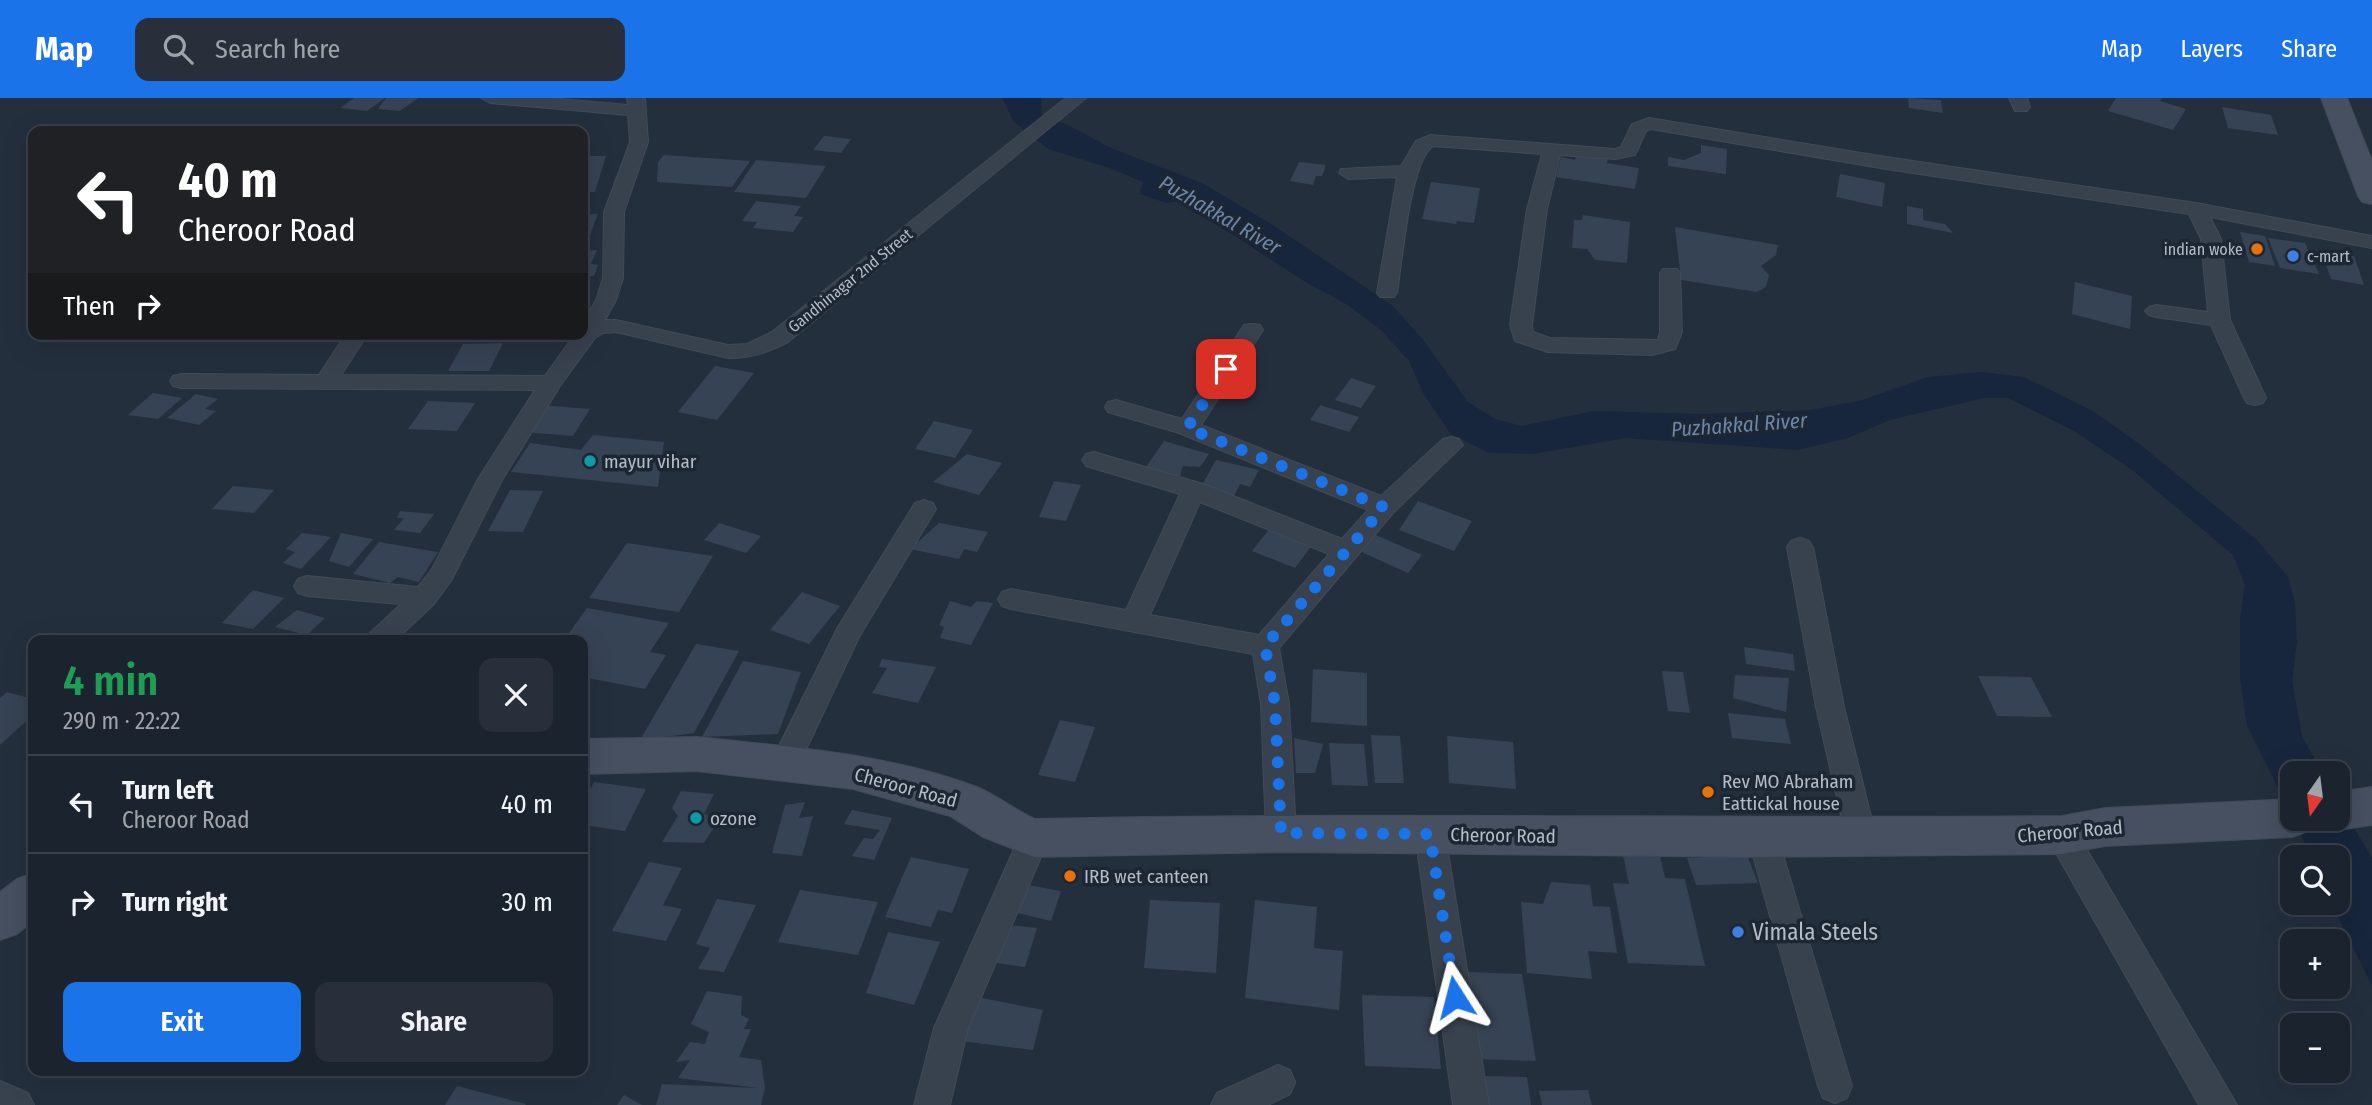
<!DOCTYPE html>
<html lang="en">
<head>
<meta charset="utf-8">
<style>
  :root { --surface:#1b232e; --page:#282f3a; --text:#f1f3f6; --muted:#a0a4aa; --line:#39404a; --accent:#1a73e8 }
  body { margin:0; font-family:"Fira Sans Condensed",sans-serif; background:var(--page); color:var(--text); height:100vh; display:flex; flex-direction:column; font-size:26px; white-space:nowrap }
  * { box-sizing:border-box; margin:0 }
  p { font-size:23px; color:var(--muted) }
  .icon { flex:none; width:38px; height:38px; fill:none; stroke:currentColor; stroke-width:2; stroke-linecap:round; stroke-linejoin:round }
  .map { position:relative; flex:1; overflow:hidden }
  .sheet { position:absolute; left:28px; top:537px; width:560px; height:441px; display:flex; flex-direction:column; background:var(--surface); border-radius:14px; box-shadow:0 7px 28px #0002,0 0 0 2px var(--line) }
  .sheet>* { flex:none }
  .top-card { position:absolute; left:28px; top:28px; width:560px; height:214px; border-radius:14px; box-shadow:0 7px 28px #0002,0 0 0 2px var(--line); background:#202124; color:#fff; overflow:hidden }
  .needle { width:46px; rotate:194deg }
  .fabs { position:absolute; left:2280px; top:663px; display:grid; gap:14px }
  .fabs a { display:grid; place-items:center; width:70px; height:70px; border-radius:14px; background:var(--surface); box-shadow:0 7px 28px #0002,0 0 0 2px var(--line); font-size:35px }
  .pin { position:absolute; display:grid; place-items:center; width:60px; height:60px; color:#fff; margin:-30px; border-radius:14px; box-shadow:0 4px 10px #0006 }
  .me { position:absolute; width:77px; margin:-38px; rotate:351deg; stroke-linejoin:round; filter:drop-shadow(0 0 5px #0008) }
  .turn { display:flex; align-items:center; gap:24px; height:147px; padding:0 35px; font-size:32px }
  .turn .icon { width:91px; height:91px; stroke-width:2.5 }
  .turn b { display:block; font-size:49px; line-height:60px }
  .then { display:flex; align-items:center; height:66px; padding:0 35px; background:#0003; gap:14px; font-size:26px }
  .round { display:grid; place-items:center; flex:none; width:74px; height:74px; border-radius:14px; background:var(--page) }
  .head { display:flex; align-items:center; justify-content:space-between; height:119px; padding:0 35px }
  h1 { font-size:42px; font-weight:600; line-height:52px; color:#1e9e55 }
  .primary-button { display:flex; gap:14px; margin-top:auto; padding:14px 35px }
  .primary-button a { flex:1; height:80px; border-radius:14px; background:var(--accent); color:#fff; font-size:28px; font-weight:600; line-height:80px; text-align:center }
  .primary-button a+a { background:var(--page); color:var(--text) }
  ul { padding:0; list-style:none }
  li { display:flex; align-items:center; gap:21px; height:98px; padding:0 35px; border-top:2px solid var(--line) }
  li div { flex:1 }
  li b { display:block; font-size:26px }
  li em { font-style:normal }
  header { display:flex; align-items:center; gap:42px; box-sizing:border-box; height:98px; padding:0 35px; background:var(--accent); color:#fff }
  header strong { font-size:33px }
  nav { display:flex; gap:38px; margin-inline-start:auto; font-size:24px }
  .search { width:490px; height:63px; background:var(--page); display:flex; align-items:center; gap:18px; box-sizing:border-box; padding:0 24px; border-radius:14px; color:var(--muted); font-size:26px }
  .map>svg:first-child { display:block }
  .water { fill:#17263c }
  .building { fill:#364354 }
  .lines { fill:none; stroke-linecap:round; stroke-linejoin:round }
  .street-casing { stroke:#414a57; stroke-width:2 }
  .secondary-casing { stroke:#414a57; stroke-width:2 }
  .street { fill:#38414e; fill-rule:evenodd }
  .secondary { fill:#465061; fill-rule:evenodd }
  .route { stroke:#1a73e8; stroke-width:12; stroke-dasharray:0 21.6 }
  .food-dot { fill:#e8710a; stroke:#1d2633; stroke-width:2.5 }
  .shop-dot { fill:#3f7fe0; stroke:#1d2633; stroke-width:2.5 }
  .culture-dot { fill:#0f9aa8; stroke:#1d2633; stroke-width:2.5 }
  .labels { text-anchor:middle; stroke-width:7; stroke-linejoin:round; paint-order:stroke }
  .far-poi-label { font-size:16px; fill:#b4bcc9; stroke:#1d2633; text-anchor:end }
  .far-street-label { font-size:16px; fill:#b4bcc9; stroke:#1d2633 }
  .poi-label { font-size:19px; fill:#b4bcc9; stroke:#1d2633; text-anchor:start }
  .street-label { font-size:19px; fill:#b4bcc9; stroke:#1d2633 }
  .water-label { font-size:21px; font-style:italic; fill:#6d86a8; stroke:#1d2633 }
  .near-poi-label { font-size:23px; fill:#b4bcc9; stroke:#1d2633; text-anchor:start }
</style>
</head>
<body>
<header>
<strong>Map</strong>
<div class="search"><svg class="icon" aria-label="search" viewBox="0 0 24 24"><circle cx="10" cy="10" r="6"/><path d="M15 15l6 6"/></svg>Search here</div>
<nav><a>Map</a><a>Layers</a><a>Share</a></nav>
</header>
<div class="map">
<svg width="2372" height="1007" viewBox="0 0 2372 1007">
  <rect width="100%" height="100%" fill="#242f3e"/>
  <!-- water -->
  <g class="water">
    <polygon points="1002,0 1041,0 1042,18 1068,27 1113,51 1202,85 1268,124 1393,208 1424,243 1468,304 1495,321 1522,328 1594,313 1703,316 1810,312 1859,303 1928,279 1981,274 2024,279 2093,313 2142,348 2257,442 2288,479 2295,504 2297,543 2292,583 2302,638 2322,675 2292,676 2292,718 2247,628 2240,581 2240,520 2245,487 2233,457 2132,372 2074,333 2008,300 1984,300 1890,322 1848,340 1797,352 1625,340 1533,356 1489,355 1450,335 1423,295 1409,263 1382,233 1348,207 1307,185 1181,103 1166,105 1140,96 1143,84 1107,69 1048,51 1014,24"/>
    <polygon points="2338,703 2372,760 2372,888 2331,805 2338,805 2338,760 2311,759 2294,721 2338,721"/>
  </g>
  <!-- building -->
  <g class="building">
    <polygon points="354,0 385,0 367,13 340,10"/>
    <polygon points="386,0 418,0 400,13 378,11"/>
    <polygon points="1908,0 1941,2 1943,15 1909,10"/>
    <polygon points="2116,0 2162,0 2160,3 2186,11 2173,32 2108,13"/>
    <polygon points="2222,9 2271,17 2278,37 2228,30"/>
    <polygon points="824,38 851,41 841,55 813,52"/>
    <polygon points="1701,47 1727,51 1726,76 1668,68 1668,59 1684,62 1701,55"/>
    <polygon points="1577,56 1608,61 1607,65 1639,70 1635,91 1556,79 1561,59 1575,62"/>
    <polygon points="664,57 750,63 732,89 657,84 658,64"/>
    <polygon points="583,58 606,58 595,94 583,94"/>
    <polygon points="756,62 826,68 806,100 734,94"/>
    <polygon points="1299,64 1326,67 1322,78 1316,78 1313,87 1290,83"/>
    <polygon points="1840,76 1885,85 1882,109 1836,99"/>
    <polygon points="1431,84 1480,90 1474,125 1457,123 1456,126 1422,121"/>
    <polygon points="756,103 801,108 794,118 803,119 793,134 753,130 757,124 742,123"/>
    <polygon points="1907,108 1923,111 1923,122 1945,126 1953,135 1907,126"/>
    <polygon points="598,116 584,153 597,152 591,166 598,167 594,178 583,178 583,117"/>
    <polygon points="1583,117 1630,124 1627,165 1595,162 1587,151 1572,150 1574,122 1582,122"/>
    <polygon points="1675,129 1778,147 1776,157 1761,168 1769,177 1766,189 1757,194 1681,182"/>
    <polygon points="2240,134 2265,138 2275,168 2249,164"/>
    <polygon points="2268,140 2305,145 2319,176 2280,170"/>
    <polygon points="2321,152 2354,158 2364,187 2331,181"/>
    <polygon points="2075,184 2132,198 2130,231 2072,216"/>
    <polygon points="503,245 489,273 448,273 463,246"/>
    <polygon points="715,268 754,275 717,322 678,314"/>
    <polygon points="1351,280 1376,288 1361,310 1335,302"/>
    <polygon points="153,295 182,300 158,321 128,317"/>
    <polygon points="196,296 218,301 205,311 216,313 199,327 167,320"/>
    <polygon points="428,303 475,305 457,333 408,331"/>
    <polygon points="542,307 590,311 573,338 524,334"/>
    <polygon points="1320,307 1359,319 1349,334 1310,322"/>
    <polygon points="934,323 973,332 955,360 915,351"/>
    <polygon points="593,337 664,344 658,389 511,374 530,345 581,352"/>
    <polygon points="1164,343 1209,356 1200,369 1183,368 1180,379 1146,369"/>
    <polygon points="967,356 1002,365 979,397 933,384"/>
    <polygon points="1216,362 1259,372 1250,389 1240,386 1234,398 1201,389"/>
    <polygon points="1054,383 1081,387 1066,423 1039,419"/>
    <polygon points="233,388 274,392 254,415 212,411"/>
    <polygon points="510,392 543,393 523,434 488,433"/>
    <polygon points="1418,403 1472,423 1454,453 1399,432"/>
    <polygon points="400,413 434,416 420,435 394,432 404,420 397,420"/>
    <polygon points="719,425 761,438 746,455 704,442"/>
    <polygon points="939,425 988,434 977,454 964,451 959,461 910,451"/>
    <polygon points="1271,429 1313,446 1295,470 1252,453"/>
    <polygon points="302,435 331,439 301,471 283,465 295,454 286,451"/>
    <polygon points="341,435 373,441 349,469 329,463"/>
    <polygon points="1371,435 1422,457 1408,475 1357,452"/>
    <polygon points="379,444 438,454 419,484 398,479 390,485 353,476"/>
    <polygon points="627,445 713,458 679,514 589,500"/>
    <polygon points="253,492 284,500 253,531 222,525"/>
    <polygon points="802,494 840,508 809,546 770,532"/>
    <polygon points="950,503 971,509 977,503 993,505 971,547 940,540 944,529 939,527"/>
    <polygon points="587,510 669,525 650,554 666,557 645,591 583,579 583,542 564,542"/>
    <polygon points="297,512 325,520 307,537 275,529"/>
    <polygon points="696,546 739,553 694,635 640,642"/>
    <polygon points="1744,549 1793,556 1795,573 1746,566"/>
    <polygon points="882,561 936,569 918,605 872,595 887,570 879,569"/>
    <polygon points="743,563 801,574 778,636 702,639"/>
    <polygon points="1313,571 1367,575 1367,628 1311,624"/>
    <polygon points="1662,573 1683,574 1690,615 1668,613"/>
    <polygon points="1735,577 1789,580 1786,614 1733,600"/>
    <polygon points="1978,578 2031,579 2052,619 1997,618"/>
    <polygon points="7,594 33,601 33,617 0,647 0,600"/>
    <polygon points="1728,615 1785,621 1791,646 1732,640"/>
    <polygon points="1060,622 1095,629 1075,684 1038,677"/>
    <polygon points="1371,637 1400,638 1404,685 1375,685"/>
    <polygon points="1447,638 1513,644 1516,691 1449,685"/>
    <polygon points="1294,640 1323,646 1315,675 1296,675"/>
    <polygon points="1329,645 1364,646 1368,688 1332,687"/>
    <polygon points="594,684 646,691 625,733 583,727 583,704"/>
    <polygon points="681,693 714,696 704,716 719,721 704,745 662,744 678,718 672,710"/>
    <polygon points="805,704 799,720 813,718 802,758 772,755 785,707"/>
    <polygon points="852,712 892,720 874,762 852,758 864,740 873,741 880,732 844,726"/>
    <polygon points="1623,757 1660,758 1665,780 1685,781 1705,868 1628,865 1613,785 1629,786"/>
    <polygon points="1747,757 1758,785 1696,787 1687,760"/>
    <polygon points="911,759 969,771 952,815 938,812 931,829 885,819"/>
    <polygon points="649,764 682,770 663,807 682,811 666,843 612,833"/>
    <polygon points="1551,784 1590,787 1593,808 1610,809 1617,855 1588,853 1592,881 1527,875 1521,804 1543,806"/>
    <polygon points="1028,787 1061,793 1051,823 1018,815"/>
    <polygon points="800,792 878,804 858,857 778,844"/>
    <polygon points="717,801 756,807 724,874 698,871 710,850 696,846"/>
    <polygon points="1150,802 1220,805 1216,875 1144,870"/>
    <polygon points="1255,802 1317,809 1314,850 1343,853 1339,912 1245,900"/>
    <polygon points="1000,826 1037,830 1025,869 996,865 1005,843 996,841"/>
    <polygon points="888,834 940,844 914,907 866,895"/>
    <polygon points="1466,874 1522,876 1536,963 1477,961"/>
    <polygon points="707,893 742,898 741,917 749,921 744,931 751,931 739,959 761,962 765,990 761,1007 656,1007 662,986 758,990 678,980 690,962 676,964 690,944 705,946 709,934 691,926"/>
    <polygon points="1362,897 1434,899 1441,971 1365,968"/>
    <polygon points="972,898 1043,912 1033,952 961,943"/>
    <polygon points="1485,978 1527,979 1531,1007 1489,1007"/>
    <polygon points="457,988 526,1006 525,1007 445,1007"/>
    <polygon points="1588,992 1592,1007 1542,1007 1539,993"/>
    <polygon points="624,997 642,1007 617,1007"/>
  </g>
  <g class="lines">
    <!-- street casing -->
    <g class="street-casing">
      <g id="street">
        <path d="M481,0H549L628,7L627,0H645L648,44L624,114L623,180L616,202L605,222H616L728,247L747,246L772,234L1066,0H1086L788,244C768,254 750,261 728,260L616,234L603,235L595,240L560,288L502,382L451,483L434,506L396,542H367L370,535L401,506L307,498L298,495L294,488L298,481L307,478L418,489L432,471L478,381L535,292L181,290L173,288L170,283L173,278L181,276L319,277L346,236H368L341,277L545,278L575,236H583V224L596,202L603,180L604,114L630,44L628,17L490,5Z"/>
        <polygon points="2009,0 2027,0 2030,9 2027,13 2015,13"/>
        <path d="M1649,20L1886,59L2196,105L2372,138V150L2210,119L2221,141L2230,222L2266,300L2263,305L2255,307L2247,305L2244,300L2211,227L2156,219L2149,217L2145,213L2149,209L2156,207L2208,214L2201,141L2189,116L1886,71L1651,31L1646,33L1635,57L1615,61L1560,57L1547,111L1532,227L1533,234L1550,240L1658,242L1660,234V175L1663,171H1677L1680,175L1682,234L1675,251L1652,257L1548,254L1515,243L1510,227L1527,111L1542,56L1433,48C1410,64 1402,164 1397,195L1394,199H1380L1377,195L1397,79L1348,81L1339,75L1341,71L1401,68L1416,43L1430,37L1615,51L1621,49L1632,26Z"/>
        <path d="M1252,226L1260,227L1263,232L1201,327L1381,398L1443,341L1451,339L1459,341L1463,347L1393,415L1279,550L1289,606L1296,735L1292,744L1281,748L1270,744L1266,735L1261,606L1253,556L1011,511L1002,508L998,501L1002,494L1011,491L1126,512L1180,396L1086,368L1082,362L1086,356L1094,354L1203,386L1342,441L1368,412L1179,335L1108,314L1105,309L1108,304L1116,302L1182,321L1244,227ZM1200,404L1329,456L1259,537L1150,517Z"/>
        <polygon points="924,402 933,405 936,411 859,539 795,675 785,678 775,675 770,666 838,529 915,405"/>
        <polygon points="1800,440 1809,443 1813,449 1844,609 1876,739 1872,748 1861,752 1850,748 1846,739 1816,609 1787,449 1791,443"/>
        <polygon points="1430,723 1441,727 1445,736 1489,1007 1453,1007 1415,736 1419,727"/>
        <polygon points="2062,724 2073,728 2237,1007 2199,1007 2051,746 2047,737 2051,728"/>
        <polygon points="1034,727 1045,731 1049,740 968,930 950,1007 914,1007 934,930 1023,731"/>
        <polygon points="1763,727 1774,731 1778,740 1852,988 1847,1000 1835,1005 1823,1000 1818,988 1748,740 1752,731"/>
        <polygon points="1278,967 1290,972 1295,984 1290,996 1268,1007 1211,1007 1217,995"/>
        <polygon points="0,983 28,995 34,1007 0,1007"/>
      </g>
    </g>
    <!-- secondary casing -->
    <g class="secondary-casing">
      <g id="secondary">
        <polygon points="2321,0 2347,0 2372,63 2372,106 2362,104 2358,98"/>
        <path d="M697,639C791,649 885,655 974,688C996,696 1014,712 1035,721C1378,714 1720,721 2062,718L2105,710L2292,701V721H2314L2308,733L2292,739L2105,748L2062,756L1763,759L1281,754L1034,759L983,739L950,718L853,691L697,673L583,676V641Z"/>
        <polygon points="2372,689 2372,727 2338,732 2322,726 2320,721 2338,721 2338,694"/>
        <polygon points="33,775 33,823 17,836 0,842 0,794 17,781"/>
      </g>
    </g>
    <!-- street -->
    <use href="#street" class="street"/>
    <!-- secondary -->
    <use href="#secondary" class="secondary"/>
  </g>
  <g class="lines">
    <!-- route -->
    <polyline class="route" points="1226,271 1187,330 1384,409 1265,548 1275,606 1281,735 1430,736 1455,899"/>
  </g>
  <!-- markers -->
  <g class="food-dot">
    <circle cx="2257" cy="151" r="7"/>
    <circle cx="1708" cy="694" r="7"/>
    <circle cx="1070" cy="778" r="7"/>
  </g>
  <g class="shop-dot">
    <circle cx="2293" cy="158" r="7"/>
    <circle cx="1738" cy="834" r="7"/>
  </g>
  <g class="culture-dot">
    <circle cx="590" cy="363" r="7"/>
    <circle cx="696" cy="720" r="7"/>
  </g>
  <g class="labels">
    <!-- far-poi labels -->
    <g class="far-poi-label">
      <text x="2243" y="157">indian woke</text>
      <text x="2307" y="164" text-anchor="start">c-mart</text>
    </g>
    <!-- far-street labels -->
    <g class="far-street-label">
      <text transform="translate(850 182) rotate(-39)" y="6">Gandhinagar 2nd Street</text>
    </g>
    <!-- poi labels -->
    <g class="poi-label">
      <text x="604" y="370">mayur vihar</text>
      <text x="1722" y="690">Rev MO Abraham<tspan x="1722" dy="22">Eattickal house</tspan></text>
      <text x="710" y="727">ozone</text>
      <text x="1084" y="785">IRB wet canteen</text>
    </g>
    <!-- street labels -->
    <g class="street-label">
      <text transform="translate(906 689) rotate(15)" y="7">Cheroor Road</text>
      <text transform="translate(2070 733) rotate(-5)" y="7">Cheroor Road</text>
      <text transform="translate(1503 737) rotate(1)" y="7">Cheroor Road</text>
    </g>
    <!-- water labels -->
    <g class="water-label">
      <text transform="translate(1220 117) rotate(30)" y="7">Puzhakkal River</text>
      <text transform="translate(1739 327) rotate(-4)" y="7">Puzhakkal River</text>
    </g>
    <!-- near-poi labels -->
    <g class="near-poi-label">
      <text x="1752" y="842">Vimala Steels</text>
    </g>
  </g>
</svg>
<div class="fabs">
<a><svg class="needle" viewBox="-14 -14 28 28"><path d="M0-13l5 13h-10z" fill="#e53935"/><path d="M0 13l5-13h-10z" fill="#a0a4aa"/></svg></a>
<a><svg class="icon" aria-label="search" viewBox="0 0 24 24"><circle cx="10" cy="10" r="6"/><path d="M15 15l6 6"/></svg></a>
<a>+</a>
<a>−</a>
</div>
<div class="pin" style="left:1226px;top:271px;background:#d93025"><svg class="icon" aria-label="arrive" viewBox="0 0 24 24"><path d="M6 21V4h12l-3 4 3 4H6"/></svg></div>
<svg class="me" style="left:1455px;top:899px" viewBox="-20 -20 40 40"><path d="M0-17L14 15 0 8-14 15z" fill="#1a73e8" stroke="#fff" stroke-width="4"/></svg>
<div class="top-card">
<div class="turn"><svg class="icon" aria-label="left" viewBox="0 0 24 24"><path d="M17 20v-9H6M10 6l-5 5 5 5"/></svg><div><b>40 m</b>Cheroor Road</div></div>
<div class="then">Then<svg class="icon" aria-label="right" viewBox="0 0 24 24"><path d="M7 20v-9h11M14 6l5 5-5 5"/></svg></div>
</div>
<section class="sheet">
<div class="head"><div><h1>4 min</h1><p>290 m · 22:22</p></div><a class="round"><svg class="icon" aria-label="close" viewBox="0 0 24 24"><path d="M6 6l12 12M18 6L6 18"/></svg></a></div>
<ul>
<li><svg class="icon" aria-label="left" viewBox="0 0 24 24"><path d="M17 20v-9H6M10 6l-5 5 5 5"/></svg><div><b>Turn left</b><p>Cheroor Road</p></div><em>40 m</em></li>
<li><svg class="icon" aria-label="right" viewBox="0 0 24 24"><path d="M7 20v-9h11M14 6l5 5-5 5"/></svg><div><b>Turn right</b></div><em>30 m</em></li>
</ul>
<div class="primary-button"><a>Exit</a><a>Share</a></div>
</section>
</div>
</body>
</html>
